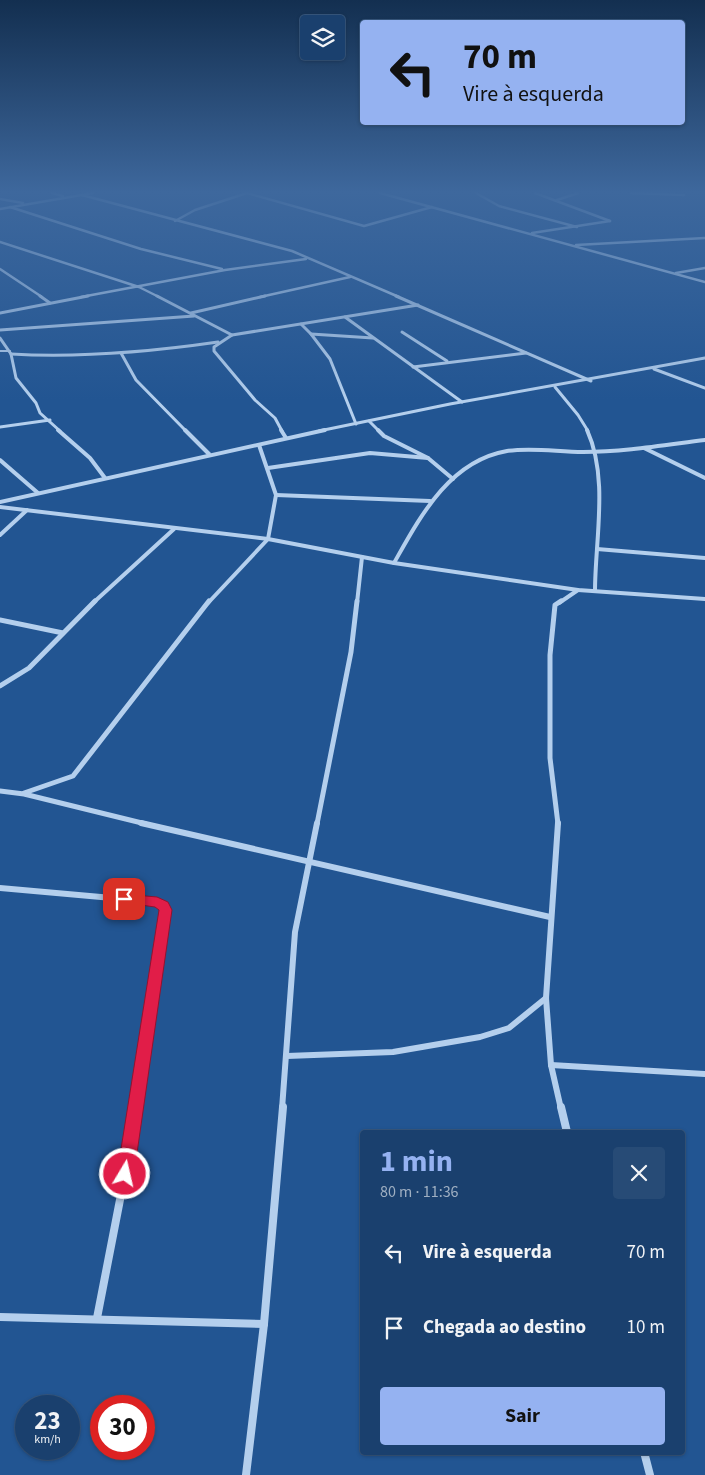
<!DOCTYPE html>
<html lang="pt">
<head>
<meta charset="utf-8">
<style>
  :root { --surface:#1a406e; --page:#274b76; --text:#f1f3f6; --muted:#9fafc2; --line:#385981; --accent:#95b2f1 }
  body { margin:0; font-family:"Source Sans 3",sans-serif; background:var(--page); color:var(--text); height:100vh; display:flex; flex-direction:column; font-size:19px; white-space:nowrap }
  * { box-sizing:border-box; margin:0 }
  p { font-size:16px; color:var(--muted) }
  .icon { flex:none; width:28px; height:28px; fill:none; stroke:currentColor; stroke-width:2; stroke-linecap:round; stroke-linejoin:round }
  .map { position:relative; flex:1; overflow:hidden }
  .drawer { position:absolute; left:360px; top:1130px; width:325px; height:325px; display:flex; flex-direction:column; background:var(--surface); border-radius:5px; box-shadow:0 1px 4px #0004,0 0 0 1px var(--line) }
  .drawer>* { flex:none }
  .top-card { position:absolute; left:360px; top:20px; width:325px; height:105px; border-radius:5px; box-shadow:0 1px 4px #0004,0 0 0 1px var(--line); background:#95b2f1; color:#111; overflow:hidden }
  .buttons { position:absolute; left:300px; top:15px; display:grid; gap:10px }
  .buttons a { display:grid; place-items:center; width:45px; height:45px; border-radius:5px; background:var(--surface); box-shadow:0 1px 4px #0004,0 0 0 1px var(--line); font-size:25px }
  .speed { position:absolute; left:15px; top:1395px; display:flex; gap:10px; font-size:25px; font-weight:700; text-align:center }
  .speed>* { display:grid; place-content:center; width:65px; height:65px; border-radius:50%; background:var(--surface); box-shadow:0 1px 4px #0004,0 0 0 1px var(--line); line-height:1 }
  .speed small { font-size:12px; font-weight:400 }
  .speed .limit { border:8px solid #d22; background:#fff; color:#111 }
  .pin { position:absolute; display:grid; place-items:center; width:42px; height:42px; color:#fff; margin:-21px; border-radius:10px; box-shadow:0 2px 8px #0006 }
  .me { position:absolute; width:55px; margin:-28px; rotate:9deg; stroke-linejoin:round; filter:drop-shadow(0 0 4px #0008) }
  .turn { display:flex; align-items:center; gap:18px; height:105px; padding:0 20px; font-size:22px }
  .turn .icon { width:65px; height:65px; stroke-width:2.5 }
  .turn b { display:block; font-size:35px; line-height:42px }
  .round { display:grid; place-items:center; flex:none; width:52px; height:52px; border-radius:5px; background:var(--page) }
  .overview { display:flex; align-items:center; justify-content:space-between; height:85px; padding:0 20px }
  h1 { font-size:30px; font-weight:700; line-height:38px; color:var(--accent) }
  .button { display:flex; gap:10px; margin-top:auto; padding:10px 20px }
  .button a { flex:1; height:58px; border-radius:5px; background:var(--accent); color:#111; font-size:20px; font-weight:700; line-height:58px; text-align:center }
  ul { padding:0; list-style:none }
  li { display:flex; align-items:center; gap:15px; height:75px; padding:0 20px }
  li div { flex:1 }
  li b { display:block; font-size:19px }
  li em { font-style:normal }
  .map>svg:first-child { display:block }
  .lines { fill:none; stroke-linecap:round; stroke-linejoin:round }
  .service { stroke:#b4cfed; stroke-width:2 }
  .minor-far5 { stroke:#b4cfed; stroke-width:2.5 }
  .minor-far4 { stroke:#b4cfed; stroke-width:3 }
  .minor-far3 { stroke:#b4cfed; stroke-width:4 }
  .minor-far2 { stroke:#b4cfed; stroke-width:5 }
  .minor-far1 { stroke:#b4cfed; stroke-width:6 }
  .minor { stroke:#b4cfed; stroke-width:8 }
  .route { fill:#e11d48; stroke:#92132f }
</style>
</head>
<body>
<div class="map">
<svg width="705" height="1475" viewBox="0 0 705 1475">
  <rect width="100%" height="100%" fill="#225592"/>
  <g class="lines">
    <!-- service -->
    <polyline class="service" points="0,351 10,351"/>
    <!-- minor-far5 -->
    <g class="minor-far5">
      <polyline points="52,193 63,196"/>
      <polyline points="247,193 364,226 432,207"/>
      <polyline points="380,193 705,282"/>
      <polyline points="476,193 499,206 577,227"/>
      <polyline points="535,193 610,221"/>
      <polyline points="631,193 684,195"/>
      <polyline points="82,195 292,251 399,297"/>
      <polyline points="0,199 23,203"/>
      <polyline points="557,200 578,193"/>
      <polyline points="10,207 141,249 222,269"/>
      <polyline points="0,209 93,193"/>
      <polyline points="175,221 195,210 247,193"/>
      <polyline points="532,233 610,221"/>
      <polyline points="0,242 139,287 159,297"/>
      <polyline points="576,245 705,238"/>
      <polyline points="0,269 42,297"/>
      <polyline points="676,273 705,268"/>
      <polyline points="81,297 225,270 306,259"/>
      <polyline points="260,297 350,277"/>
    </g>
    <!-- minor-far4 -->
    <g class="minor-far4">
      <polyline points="40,296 50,303"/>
      <polyline points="157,296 232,335 214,347 214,351 255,400 275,418 282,431"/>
      <polyline points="396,296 591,381"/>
      <polyline points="0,313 88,296"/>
      <polyline points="191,313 265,296"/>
      <polyline points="345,317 462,402"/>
      <polyline points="301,324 311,334"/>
      <polyline points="0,330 194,316"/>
      <polyline points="402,332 447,361"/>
      <polyline points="232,335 418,305"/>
      <polyline points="0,338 11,354 16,378 36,403 40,413 60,431"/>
      <polyline points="121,353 136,380 186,431"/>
      <path d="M11,354C81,358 149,352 218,342"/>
      <polyline points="413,367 526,353"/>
      <polyline points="654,369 705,388"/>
      <polyline points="555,387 578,415 588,431"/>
      <polyline points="369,421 379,431"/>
      <polyline points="356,424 330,359 311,334 373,338"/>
      <polyline points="0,427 50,420"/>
      <polyline points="319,431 450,404 705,358"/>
    </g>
    <!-- minor-far3 -->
    <g class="minor-far3">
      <polyline points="58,430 90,458 105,478"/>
      <polyline points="185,430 209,454"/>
      <polyline points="281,430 286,438"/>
      <polyline points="378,430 384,436 428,458 453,479"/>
      <path d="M587,430C609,478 595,540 595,591"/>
      <polyline points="644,448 705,478"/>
      <polyline points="0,460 38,493"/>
      <polyline points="268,468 370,453 428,458"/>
      <polyline points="276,495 430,501"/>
      <polyline points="0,502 325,430"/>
      <polyline points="0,507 268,539 394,563 578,590 705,599"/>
      <polyline points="0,535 27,510"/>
      <polyline points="597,549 705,558"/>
      <path d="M394,563C420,517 449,461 507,451C532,447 558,452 583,452C624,452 665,445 705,440"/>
      <polyline points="93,603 174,529"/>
      <polyline points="208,603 268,539 276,495 259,445"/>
      <polyline points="357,603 362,557"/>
      <polyline points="559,603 578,590"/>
    </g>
    <!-- minor-far2 -->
    <g class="minor-far2">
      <polyline points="0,620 63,633"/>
      <polyline points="0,686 29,668 95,601"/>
      <polyline points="0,791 24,794 146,824"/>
      <polyline points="24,793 73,776 209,601"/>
      <polyline points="317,824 351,652 357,601"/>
      <polyline points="558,824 550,758 550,655 555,605 561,601"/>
    </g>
    <!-- minor-far1 -->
    <g class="minor-far1">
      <polyline points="141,823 550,917"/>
      <polyline points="558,823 546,998 551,1065 561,1109"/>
      <polyline points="0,888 157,902 164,905 135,1109"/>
      <polyline points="287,1056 393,1052 480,1037 509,1028 546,998"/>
      <polyline points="551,1065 705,1074"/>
      <polyline points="282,1109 295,932 317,823"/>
    </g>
    <!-- minor -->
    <g class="minor">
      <polyline points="561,1107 567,1132"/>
      <polyline points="0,1317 264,1324"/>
      <polyline points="97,1318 125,1174 135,1107"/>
      <polyline points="644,1452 650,1475"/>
      <polyline points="246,1475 264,1324 283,1107"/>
    </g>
  </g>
  <!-- sky -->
  <linearGradient id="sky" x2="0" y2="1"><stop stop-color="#132f50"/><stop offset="0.48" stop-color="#3e689d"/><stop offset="1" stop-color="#3e689d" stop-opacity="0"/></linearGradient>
  <rect width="705" height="400" fill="url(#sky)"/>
  <!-- route -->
  <polygon class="route" points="124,894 157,897 168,902 172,910 134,1174 131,1179 125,1181 119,1179 117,1174 159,910 155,907 119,902 117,899 119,896"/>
</svg>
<div class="buttons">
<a><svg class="icon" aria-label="layers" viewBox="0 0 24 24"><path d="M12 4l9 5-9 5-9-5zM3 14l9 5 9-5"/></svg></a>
</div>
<div class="speed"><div>23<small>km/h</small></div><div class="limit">30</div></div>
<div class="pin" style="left:124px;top:899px;background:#d93025"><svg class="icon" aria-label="arrive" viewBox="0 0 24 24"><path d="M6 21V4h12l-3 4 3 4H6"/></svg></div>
<svg class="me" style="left:125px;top:1174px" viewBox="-20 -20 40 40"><circle r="17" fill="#e11d48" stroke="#fff" stroke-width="3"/><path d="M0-11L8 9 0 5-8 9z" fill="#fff"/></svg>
<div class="top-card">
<div class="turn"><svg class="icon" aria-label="left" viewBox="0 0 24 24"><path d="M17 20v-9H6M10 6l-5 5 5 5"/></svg><div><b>70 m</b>Vire à esquerda</div></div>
</div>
<section class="drawer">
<div class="overview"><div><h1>1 min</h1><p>80 m · 11:36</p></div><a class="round"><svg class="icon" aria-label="close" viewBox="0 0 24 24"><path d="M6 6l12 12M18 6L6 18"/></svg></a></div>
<ul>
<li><svg class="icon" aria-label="left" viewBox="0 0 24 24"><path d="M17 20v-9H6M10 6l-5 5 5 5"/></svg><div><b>Vire à esquerda</b></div><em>70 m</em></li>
<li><svg class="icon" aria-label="arrive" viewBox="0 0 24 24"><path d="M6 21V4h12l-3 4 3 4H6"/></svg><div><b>Chegada ao destino</b></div><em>10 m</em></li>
</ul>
<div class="button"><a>Sair</a></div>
</section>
</div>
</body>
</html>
